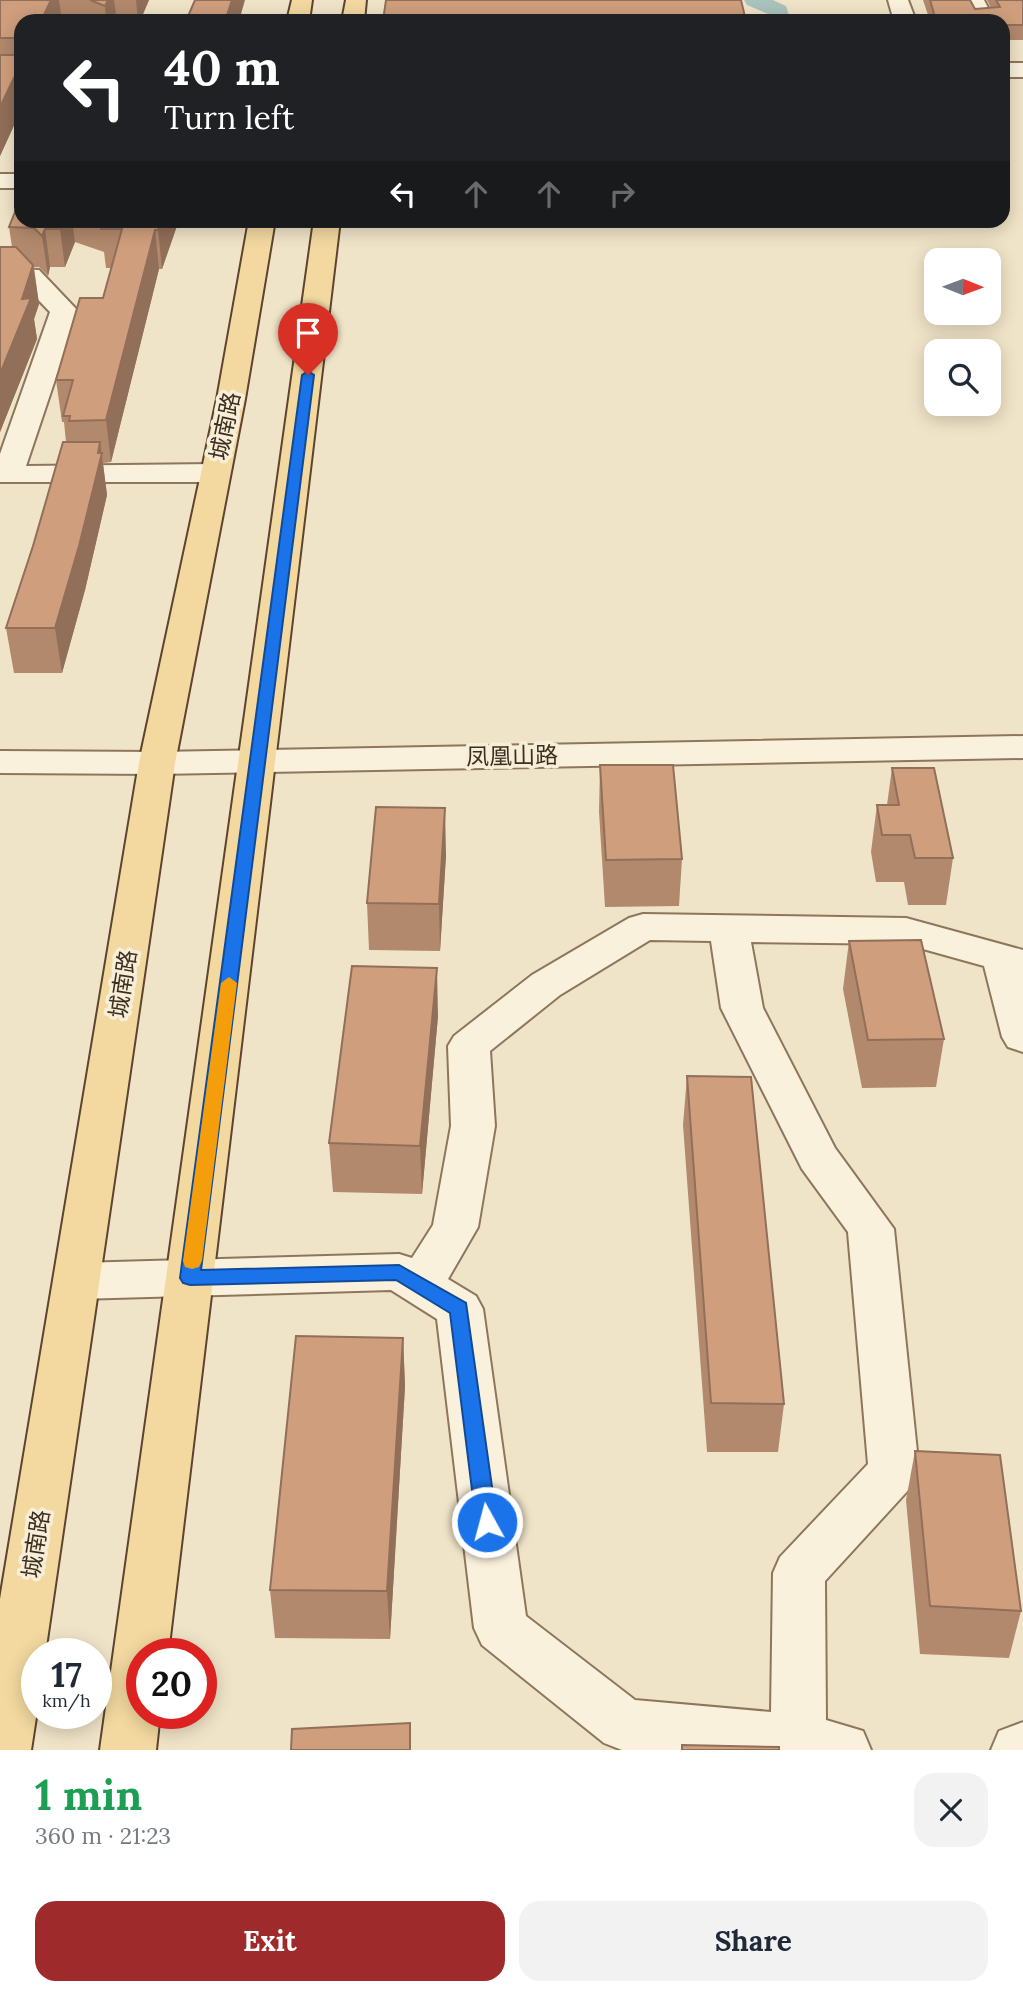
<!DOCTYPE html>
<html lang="en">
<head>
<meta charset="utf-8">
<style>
  :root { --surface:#fff; --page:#f2f2f3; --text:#1f2937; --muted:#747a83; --accent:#9e2a2b }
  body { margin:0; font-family:Lora,"Noto Sans SC",serif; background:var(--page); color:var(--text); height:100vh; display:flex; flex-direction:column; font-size:26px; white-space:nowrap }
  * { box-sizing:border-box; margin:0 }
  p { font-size:23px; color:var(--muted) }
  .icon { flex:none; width:38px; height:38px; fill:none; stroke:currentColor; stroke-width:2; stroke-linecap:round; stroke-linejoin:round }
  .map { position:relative; height:1750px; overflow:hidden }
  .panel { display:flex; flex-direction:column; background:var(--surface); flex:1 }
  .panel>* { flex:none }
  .guide { position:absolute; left:14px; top:14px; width:996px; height:214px; border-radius:21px; box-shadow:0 4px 18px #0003; background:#202124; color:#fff; overflow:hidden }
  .needle { width:46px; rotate:91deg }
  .tools { position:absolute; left:924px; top:248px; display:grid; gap:14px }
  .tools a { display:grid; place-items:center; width:77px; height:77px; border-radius:14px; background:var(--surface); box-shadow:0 4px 18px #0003; font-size:35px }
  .speed { position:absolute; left:21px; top:1638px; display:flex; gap:14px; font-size:35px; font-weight:700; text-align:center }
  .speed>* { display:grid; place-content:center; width:91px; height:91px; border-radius:50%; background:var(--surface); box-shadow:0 4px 18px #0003; line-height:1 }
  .speed small { font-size:18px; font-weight:400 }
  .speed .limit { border:10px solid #d22; background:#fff; color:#111 }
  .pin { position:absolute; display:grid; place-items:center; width:60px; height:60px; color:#fff; margin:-72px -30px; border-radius:50% 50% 50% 0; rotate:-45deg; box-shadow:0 0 7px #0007 }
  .pin .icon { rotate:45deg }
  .me { position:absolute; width:77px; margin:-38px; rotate:353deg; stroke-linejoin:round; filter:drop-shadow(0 0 5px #0008) }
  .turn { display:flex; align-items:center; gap:24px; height:147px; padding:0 35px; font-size:32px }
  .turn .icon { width:91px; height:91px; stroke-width:2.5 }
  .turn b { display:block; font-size:49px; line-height:60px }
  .lanes { display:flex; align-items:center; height:66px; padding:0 35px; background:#0003; justify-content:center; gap:35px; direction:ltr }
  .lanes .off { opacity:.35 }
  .round { display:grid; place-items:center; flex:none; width:74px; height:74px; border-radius:21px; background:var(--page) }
  .headline { display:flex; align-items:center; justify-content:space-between; height:119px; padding:0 35px }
  h1 { font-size:42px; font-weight:700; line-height:52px; color:#1e9e55 }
  .button { display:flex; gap:14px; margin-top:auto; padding:14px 35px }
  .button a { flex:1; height:80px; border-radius:21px; background:var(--accent); color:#fff; font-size:28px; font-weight:700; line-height:80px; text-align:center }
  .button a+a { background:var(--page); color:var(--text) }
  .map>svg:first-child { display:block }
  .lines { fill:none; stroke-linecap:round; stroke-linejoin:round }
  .canal { fill:#a9c4bc; fill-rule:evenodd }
  .minor-casing { stroke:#8d765c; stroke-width:4 }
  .major-casing { stroke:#5b4430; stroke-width:4 }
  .minor { fill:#faf1dc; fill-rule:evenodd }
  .major { fill:#f3d9a0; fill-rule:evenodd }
  .wall { fill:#b2896c }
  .shaded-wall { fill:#916f58 }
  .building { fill:#cf9f7d; stroke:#916f58; stroke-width:2 }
  .route { fill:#1a73e8; stroke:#114b97; stroke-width:2 }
  .slow { fill:#f59e0b }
  .labels { text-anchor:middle; stroke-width:7; stroke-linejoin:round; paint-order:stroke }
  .street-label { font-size:23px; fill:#3d2e20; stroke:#f7eed8 }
</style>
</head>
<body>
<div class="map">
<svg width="1023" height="1750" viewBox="0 0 1023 1750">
  <rect width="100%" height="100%" fill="#f0e4c8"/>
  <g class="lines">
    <!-- canal -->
    <polygon class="canal" points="744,0 773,0 786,6 791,21 769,21 768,14 747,5"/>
    <!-- minor casing -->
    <g class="minor-casing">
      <g id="minor">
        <polygon points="888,0 908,0 916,21 894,21"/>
        <polygon points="964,0 984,0 995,21 973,21"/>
        <rect x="1003" y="63" width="20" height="14"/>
        <rect x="0" y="174" width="21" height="14"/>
        <polygon points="0,268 39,270 78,311 26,466 215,464 226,467 230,473 226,479 215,482 0,482 0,454 50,312 23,284 0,284"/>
        <polygon points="1023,736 1023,758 157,774 0,773 0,751 157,752"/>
        <path d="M643,914L906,918L1023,950V1052L1008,1047L1002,1037L984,966L905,944L751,942L763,1008L835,1148L894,1229L919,1471L912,1486L825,1581L826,1720L863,1731L871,1750H622L604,1743L482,1645L474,1628L437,1319L391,1290L78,1299L62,1294L55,1281L62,1268L78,1263L399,1254L412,1258L433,1225L451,1126L448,1046L454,1036L532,975L629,918ZM650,940L711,941L721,1008L802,1169L848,1232L868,1464L780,1557L773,1573L771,1712L635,1700L526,1616L483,1309L476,1296L448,1279L478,1227L495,1126L490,1051L560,995Z"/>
        <polygon points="1023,1722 1023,1750 991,1750 999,1731"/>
      </g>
    </g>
    <!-- major casing -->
    <g class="major-casing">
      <g id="major">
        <polygon points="292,0 312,0 309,21 287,21"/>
        <polygon points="346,0 366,0 364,21 342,21"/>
        <polygon points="249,220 275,220 245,399 175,763 45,1654 37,1654 37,1711 31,1750 0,1750 0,1599 139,763 217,399"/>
        <polygon points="314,220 340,220 168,1654 142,1654 142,1713 160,1713 156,1750 100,1750"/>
      </g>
    </g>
    <!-- minor -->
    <use href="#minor" class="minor"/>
    <!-- major -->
    <use href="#major" class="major"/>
  </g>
  <!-- wall -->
  <g class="wall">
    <polygon points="0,0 149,0 140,21 21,21 21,110 0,156"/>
    <polygon points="923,0 970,0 975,9 991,8 987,0 1023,0 1023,40 1003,40 1003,21 930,21"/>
    <polygon points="63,220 179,220 162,269 159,269 111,462 103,463 107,495 85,590 62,673 14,673 6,628 66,442 64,422 62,422 56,380 103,298 111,268 106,268 104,252 75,242 65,267 50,267 48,276 39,267 34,267 39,304 34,319 37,339 0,432 0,248 12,247 9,227"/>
    <polygon points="600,765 682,859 679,906 605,907 599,812"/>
    <polygon points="892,768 953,858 946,905 908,905 904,882 876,882 871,852 877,805 887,805"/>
    <polygon points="446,855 440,951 369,950 367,903"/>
    <polygon points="849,941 944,1039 936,1087 862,1088 843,989"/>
    <polygon points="438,1016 422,1194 333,1192 329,1143"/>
    <polygon points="687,1076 784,1404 778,1452 707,1452 683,1125"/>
    <polygon points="403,1338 405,1386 390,1639 275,1638 270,1590"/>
    <polygon points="915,1451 1021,1611 1009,1658 920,1654 906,1500"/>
  </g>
  <!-- shaded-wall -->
  <g class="shaded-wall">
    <polygon points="51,0 59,0 62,21 41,21"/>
    <polygon points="108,0 114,0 117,21 106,21 105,6"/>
    <polygon points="136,0 149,0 140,21 138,21"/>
    <polygon points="232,0 245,0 239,21 225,21"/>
    <polygon points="21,63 21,110 0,156 0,107"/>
    <polygon points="63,220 72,220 75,242 65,267 60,229"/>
    <polygon points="161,220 179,220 162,269 158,230"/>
    <polygon points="45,229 50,267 48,276 42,236"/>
    <polygon points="155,230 159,269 111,462 106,420"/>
    <polygon points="33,265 39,304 34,319 37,339 0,432 0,374"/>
    <polygon points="100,442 107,495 85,590 62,673 55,628"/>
    <polygon points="445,808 446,855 440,951 439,904"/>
    <polygon points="437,968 438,1016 422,1194 420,1146"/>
    <polygon points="403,1338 405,1386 390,1639 387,1591"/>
  </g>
  <!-- building -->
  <g class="building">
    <polygon points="0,0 51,0 41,21 21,21 21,63 0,107 0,55 18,55 18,38 0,38"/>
    <polygon points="90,0 108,0 105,6"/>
    <polygon points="195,0 232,0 225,21 186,21"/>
    <polygon points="386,0 741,0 746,21 383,21"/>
    <polygon points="930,0 970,0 975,9 1000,7 996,0 1023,0 1023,25 1003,25 1003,21 936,21"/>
    <polygon points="21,197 21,220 63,220 60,229 45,229 42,236 34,228 9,227"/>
    <polygon points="103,220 161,220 158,230 155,230 106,420 69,421 70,416 63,416 73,380 56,380 80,298 103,298 122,229 101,229"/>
    <polygon points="0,247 16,247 33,265 22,299 31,298 0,374"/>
    <polygon points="63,442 100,442 98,453 102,453 79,546 55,628 6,628 33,546"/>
    <polygon points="600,765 673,765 682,859 606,860"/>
    <polygon points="892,768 934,768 953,858 915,858 910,835 882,835 877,805 899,805"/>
    <polygon points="376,807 445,808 439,904 367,903"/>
    <polygon points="921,940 944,1039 868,1040 849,941"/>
    <polygon points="352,966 437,968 420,1146 329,1143"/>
    <polygon points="687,1076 751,1077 784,1404 711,1403"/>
    <polygon points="296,1336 403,1338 387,1591 270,1590"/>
    <polygon points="915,1451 1000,1455 1021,1611 930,1606"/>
    <polygon points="410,1723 410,1750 291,1750 292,1729"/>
    <polygon points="682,1745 779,1747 779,1750 682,1750"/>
  </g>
  <!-- route -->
  <polygon class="route" points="308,371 314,375 201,1270 399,1265 466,1303 497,1522 494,1528 487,1531 479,1528 476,1522 450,1313 396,1280 190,1285 183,1283 180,1278 302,375"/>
  <!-- slow -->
  <polygon class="slow" points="229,977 237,983 202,1261 199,1267 192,1269 185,1267 183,1261 221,983"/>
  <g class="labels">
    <!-- street labels -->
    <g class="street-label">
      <text transform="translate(225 426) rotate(-78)" y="8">城南路</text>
      <text transform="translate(512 756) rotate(-1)" y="8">凤凰山路</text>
      <text transform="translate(123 984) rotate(-81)" y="8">城南路</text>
      <text transform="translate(36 1544) rotate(-81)" y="8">城南路</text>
    </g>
  </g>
</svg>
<div class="tools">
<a><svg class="needle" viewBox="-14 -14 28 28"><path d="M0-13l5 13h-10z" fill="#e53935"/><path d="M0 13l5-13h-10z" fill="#747a83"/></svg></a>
<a><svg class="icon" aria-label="search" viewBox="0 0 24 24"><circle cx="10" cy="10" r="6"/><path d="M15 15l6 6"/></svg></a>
</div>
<div class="speed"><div>17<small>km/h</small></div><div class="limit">20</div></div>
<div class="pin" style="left:308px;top:375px;background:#d93025"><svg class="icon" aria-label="arrive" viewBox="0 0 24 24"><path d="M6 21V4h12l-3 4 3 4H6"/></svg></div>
<svg class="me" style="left:487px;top:1522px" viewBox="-20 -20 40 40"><circle r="17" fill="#1a73e8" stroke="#fff" stroke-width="3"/><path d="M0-11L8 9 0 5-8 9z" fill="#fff"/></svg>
<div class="guide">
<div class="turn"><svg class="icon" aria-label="left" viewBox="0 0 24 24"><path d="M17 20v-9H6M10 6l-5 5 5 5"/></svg><div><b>40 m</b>Turn left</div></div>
<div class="lanes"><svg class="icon" aria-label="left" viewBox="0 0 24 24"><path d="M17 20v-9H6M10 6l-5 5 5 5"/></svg><svg class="icon off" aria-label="ahead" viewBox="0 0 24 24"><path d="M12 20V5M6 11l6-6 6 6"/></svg><svg class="icon off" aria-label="ahead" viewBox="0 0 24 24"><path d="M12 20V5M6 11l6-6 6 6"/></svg><svg class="icon off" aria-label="right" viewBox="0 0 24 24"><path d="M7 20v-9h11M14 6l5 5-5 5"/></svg></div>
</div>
</div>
<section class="panel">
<div class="headline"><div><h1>1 min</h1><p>360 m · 21:23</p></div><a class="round"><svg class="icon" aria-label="close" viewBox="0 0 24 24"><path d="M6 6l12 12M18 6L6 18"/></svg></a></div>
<div class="button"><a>Exit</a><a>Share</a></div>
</section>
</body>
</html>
